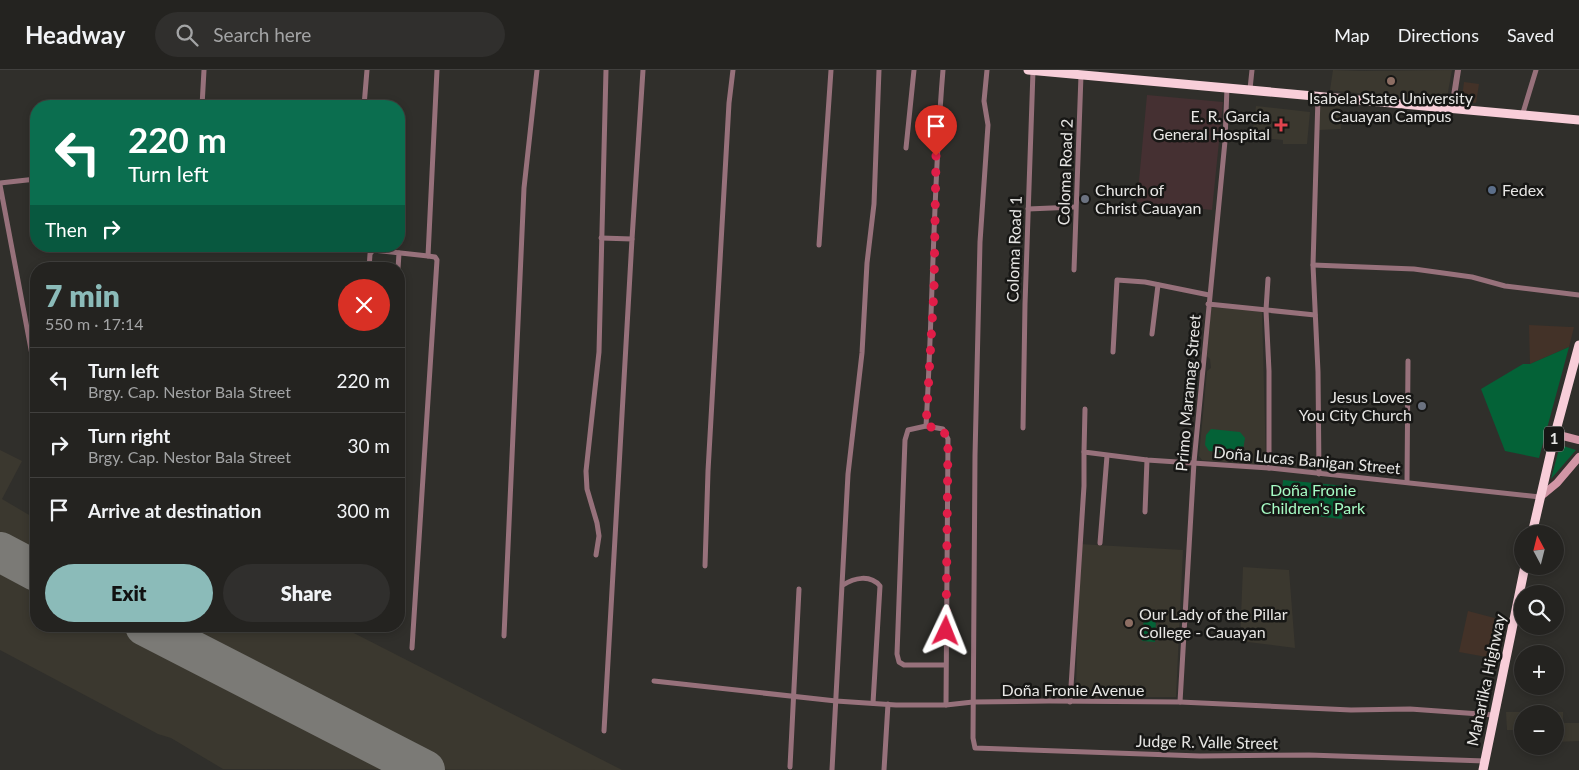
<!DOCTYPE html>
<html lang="en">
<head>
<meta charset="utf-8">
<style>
  :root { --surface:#242320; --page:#302f2d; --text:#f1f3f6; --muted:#a3a4a5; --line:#41403e; --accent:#8bbbb9 }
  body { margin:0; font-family:Lato,sans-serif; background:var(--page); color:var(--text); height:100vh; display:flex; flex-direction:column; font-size:19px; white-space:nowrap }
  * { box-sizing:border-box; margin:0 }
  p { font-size:16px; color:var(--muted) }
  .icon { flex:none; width:28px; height:28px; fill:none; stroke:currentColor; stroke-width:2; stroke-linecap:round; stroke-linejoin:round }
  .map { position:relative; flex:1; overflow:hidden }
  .details { position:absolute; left:30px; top:192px; width:375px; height:370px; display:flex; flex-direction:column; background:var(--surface); border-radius:20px; box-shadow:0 2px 8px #0003,0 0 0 1px var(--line) }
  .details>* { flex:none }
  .banner { position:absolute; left:30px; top:30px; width:375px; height:152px; border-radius:20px; box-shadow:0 2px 8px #0003,0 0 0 1px var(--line); background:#0b6e4f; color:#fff; overflow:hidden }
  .needle { width:32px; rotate:353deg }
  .fabs { position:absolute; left:1514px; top:455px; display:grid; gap:10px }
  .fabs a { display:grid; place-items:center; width:50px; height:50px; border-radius:50%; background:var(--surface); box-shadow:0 2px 8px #0003,0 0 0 1px var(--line); font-size:25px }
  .pin { position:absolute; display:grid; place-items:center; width:42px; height:42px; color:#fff; margin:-51px -21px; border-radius:50% 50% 50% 0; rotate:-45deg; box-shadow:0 0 5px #0007 }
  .pin .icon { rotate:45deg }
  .me { position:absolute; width:55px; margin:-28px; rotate:2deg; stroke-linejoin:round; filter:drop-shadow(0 0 4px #0008) }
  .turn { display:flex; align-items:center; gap:18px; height:105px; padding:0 15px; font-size:22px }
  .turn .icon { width:65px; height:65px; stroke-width:2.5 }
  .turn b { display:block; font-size:35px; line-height:42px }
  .then { display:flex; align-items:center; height:48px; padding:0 15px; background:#0003; gap:10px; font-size:19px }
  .round { display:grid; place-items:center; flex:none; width:52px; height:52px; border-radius:26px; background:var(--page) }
  .head { display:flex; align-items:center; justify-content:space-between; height:85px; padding:0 15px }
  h1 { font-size:30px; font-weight:800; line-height:38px; color:var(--accent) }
  .button { display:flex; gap:10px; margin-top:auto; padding:10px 15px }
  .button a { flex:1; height:58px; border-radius:30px; background:var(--accent); color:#111; font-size:20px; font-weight:800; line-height:58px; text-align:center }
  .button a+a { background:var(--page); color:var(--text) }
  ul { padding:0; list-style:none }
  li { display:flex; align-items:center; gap:15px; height:65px; padding:0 15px; border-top:1px solid var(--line) }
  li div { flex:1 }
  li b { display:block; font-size:19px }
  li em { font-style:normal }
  header { display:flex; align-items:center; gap:30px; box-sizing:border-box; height:70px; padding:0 25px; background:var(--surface); border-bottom:1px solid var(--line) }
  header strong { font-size:24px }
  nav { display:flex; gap:28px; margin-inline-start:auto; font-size:18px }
  .search { width:350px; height:45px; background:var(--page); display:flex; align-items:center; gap:12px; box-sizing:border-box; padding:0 18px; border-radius:28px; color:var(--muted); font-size:19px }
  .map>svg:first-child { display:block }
  .commercial { fill:#433228 }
  .industrial { fill:#453032 }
  .built { fill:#3b382f }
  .green { fill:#046237 }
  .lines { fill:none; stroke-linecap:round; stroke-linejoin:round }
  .runway { stroke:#7b7a76; stroke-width:40 }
  .minor { stroke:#97717b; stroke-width:5 }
  .tertiary { stroke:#97717b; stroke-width:6 }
  .secondary { stroke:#d296a6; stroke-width:8 }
  .trunk { stroke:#f8ced9; stroke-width:9 }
  .route { stroke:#e11d48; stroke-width:9; stroke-dasharray:0 16.2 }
  .education-dot { fill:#8d6e63; stroke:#171715; stroke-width:2 }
  .health-dot { fill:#e0444e; stroke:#171715; stroke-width:2 }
  .service-dot { fill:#5c6f8a; stroke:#171715; stroke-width:2 }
  .worship-dot { fill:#6b7280; stroke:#171715; stroke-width:2 }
  .labels { text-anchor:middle; stroke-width:5; stroke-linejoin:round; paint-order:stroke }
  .shield { fill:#171715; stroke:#a9a8a6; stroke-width:1 }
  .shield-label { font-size:15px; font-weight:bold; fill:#e7e6e4 }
  .poi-label { font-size:16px; fill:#e7e6e4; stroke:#171715; text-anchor:start }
  .street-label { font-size:16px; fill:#e7e6e4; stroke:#171715 }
  .park-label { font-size:16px; fill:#a6fbc4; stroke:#171715 }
</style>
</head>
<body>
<header>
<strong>Headway</strong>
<div class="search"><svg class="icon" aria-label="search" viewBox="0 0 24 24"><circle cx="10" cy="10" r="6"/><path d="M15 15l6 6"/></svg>Search here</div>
<nav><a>Map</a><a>Directions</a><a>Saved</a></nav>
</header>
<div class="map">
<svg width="1579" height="700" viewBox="0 0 1579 700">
  <rect width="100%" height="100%" fill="#302f2b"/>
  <!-- commercial -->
  <g class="commercial">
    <polygon points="1464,12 1479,14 1476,33 1464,31 1462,28"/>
    <polygon points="1529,255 1570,257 1574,257 1569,277 1530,294"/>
    <polygon points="1468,541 1502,550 1492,588 1459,582"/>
  </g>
  <!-- industrial -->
  <polygon class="industrial" points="1147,25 1223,32 1212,140 1137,132"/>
  <!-- built -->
  <g class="built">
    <polygon points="1333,0 1362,1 1452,0 1446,33 1330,20"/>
    <polygon points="1320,34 1340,36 1341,59 1319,60"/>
    <polygon points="1256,36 1310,42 1307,74 1283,74 1283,70 1252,67"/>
    <polygon points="1211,237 1262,241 1266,395 1202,390 1199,386 1207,301 1211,298 1210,289 1207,286"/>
    <polygon points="0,380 22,391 2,429 36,449 36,556 340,556 622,700 223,699 171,668 158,664 0,580"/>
    <polygon points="1079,474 1183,480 1176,627 1076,627"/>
    <polygon points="1243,497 1289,500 1295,578 1240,571"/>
    <polygon points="1506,642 1563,642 1563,653 1579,653 1579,671 1555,672 1555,644 1522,644 1522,657 1518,657 1517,660 1507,660"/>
  </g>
  <!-- green -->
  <g class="green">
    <polygon points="1569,277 1539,388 1505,381 1481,319 1523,294 1530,294"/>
    <polygon points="1211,359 1240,362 1245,368 1243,380 1238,384 1209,381 1205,375 1206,365"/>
    <polygon points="1560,375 1576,380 1551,409"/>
    <polygon points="1283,410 1346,416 1342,449 1280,442"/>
    <polygon points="1144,547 1156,547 1155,572 1142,571"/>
  </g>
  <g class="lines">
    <!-- runway -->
    <g class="runway">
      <polyline points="0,482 36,501"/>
      <polyline points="145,556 425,700"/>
    </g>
    <!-- minor -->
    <g class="minor">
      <path d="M943,0C933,118 933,238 926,356L943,359L948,369L946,635"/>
      <polyline points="987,0 984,31 988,55 980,172 975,386 973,668 975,678 1200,686 1309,685 1485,691"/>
      <polyline points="1250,19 1252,0"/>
      <polyline points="1318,27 1313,195 1318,302 1319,404"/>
      <polyline points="202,36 204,0"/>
      <polyline points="364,36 367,0"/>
      <polyline points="1522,46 1536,0"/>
      <polyline points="906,78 914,0"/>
      <polyline points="0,113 36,109"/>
      <polyline points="0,115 33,290"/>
      <polyline points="1028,139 1075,137"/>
      <polyline points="601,168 632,169 604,661"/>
      <polyline points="632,169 643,0"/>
      <polyline points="819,175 831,0"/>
      <polyline points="428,186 437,0"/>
      <polyline points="1313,195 1414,199 1472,207 1505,216 1579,225"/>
      <polyline points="369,199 370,184 373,180 428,186 435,187 437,190 412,578"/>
      <polyline points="398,199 399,183"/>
      <polyline points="1074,200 1081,5"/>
      <polyline points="1268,209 1266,240 1269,301 1269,398"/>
      <polyline points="1208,234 1315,245"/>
      <polyline points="1152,264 1158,215"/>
      <polyline points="1113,282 1117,210 1145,212 1209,225"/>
      <polyline points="1085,339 1084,382 1147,390 1269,398 1540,427"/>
      <polyline points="926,356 908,360 905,370 897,584 899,592 904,595 944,595"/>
      <polyline points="1023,358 1025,234 1033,1"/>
      <polyline points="1407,412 1408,291"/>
      <polyline points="1145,442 1147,390"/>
      <polyline points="1100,473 1107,386"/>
      <polyline points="596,485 599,466 597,453 587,419 586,401 599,282 606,0"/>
      <polyline points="705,496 708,401 729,33 733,0"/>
      <path d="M843,515C854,508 870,504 880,516L873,633"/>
      <polyline points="504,566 524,118 537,0"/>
      <polyline points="654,611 836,631 896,635 946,635 973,632 1049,631 1180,632 1351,640 1410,639 1494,645"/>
      <polyline points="1070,632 1084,416 1084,382"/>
      <polyline points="1180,632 1194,392 1225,71 1227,17"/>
      <polyline points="790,697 799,519"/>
      <polyline points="832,700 848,404 862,283 867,193 874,134 879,0"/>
      <polyline points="884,700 888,634"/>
    </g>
    <!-- tertiary -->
    <polyline class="tertiary" points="1452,39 1458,0"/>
    <!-- secondary -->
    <g class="secondary">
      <polyline points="1555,364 1579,370"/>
      <polyline points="1540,427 1557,413 1579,387"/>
    </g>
    <!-- trunk -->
    <g class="trunk">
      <polyline points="1028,0 1579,50"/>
      <polyline points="1532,464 1555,364 1579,275"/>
      <polyline points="1483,700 1525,496"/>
    </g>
  </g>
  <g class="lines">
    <!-- route -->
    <polyline class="route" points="936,86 934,220 926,356 942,359 948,369 946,561"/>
  </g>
  <!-- markers -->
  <g class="education-dot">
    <circle cx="1391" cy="11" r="5"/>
    <circle cx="1129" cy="553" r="5"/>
  </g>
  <path class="health-dot" d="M1278.5 47.5h5v5h5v5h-5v5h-5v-5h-5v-5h5z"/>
  <circle class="service-dot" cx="1492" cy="120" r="5"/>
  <g class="worship-dot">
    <circle cx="1085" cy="129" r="5"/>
    <circle cx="1422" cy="336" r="5"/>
  </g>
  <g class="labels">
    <!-- shield labels -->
    <rect class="shield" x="1544" y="356.5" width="20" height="25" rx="4"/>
    <g class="shield-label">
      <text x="1554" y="374">1</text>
    </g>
    <!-- poi labels -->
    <g class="poi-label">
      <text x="1391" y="34" text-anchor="middle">Isabela State University<tspan x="1391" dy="18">Cauayan Campus</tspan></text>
      <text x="1270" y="52" text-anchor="end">E. R. Garcia<tspan x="1270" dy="18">General Hospital</tspan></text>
      <text x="1095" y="126">Church of<tspan x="1095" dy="18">Christ Cauayan</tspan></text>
      <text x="1502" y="126">Fedex</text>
      <text x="1412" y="333" text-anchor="end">Jesus Loves<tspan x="1412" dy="18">You City Church</tspan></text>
      <text x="1139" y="550">Our Lady of the Pillar<tspan x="1139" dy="18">College - Cauayan</tspan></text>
    </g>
    <!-- street labels -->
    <g class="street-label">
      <text transform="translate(1065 102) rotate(-88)" y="6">Coloma Road 2</text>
      <text transform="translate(1014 179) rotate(-88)" y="6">Coloma Road 1</text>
      <text transform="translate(1188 323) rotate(-85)" y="6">Primo Maramag Street</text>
      <text transform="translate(1307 390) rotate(5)" y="6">Doña Lucas Banigan Street</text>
      <text transform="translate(1486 610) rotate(-78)" y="6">Maharlika Highway</text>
      <text x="1073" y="626">Doña Fronie Avenue</text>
      <text transform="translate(1207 672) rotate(1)" y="6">Judge R. Valle Street</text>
    </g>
    <!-- park labels -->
    <g class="park-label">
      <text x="1313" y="426">Doña Fronie<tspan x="1313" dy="18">Children's Park</tspan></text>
    </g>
  </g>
</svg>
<div class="fabs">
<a><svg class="needle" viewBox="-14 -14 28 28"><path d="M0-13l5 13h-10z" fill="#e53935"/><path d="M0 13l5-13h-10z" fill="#a3a4a5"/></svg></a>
<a><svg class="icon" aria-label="search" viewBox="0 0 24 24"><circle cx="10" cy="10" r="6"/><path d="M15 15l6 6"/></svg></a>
<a>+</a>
<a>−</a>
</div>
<div class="pin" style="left:936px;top:86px;background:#d93025"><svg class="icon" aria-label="arrive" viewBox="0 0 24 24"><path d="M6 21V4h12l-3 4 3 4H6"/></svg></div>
<svg class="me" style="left:946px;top:561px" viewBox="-20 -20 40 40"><path d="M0-17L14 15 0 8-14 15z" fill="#e11d48" stroke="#fff" stroke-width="4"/></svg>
<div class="banner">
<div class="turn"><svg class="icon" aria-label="left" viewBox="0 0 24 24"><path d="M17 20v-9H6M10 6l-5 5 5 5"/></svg><div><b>220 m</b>Turn left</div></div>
<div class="then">Then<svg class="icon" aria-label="right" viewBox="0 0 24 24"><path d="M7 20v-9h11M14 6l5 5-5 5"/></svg></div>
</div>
<section class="details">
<div class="head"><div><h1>7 min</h1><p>550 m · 17:14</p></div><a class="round" style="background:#d93025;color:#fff"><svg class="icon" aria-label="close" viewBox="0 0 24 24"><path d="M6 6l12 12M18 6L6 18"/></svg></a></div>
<ul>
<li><svg class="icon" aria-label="left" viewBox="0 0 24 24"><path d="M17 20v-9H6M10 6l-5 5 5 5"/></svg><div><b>Turn left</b><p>Brgy. Cap. Nestor Bala Street</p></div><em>220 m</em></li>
<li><svg class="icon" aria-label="right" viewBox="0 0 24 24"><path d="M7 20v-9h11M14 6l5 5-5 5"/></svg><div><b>Turn right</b><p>Brgy. Cap. Nestor Bala Street</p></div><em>30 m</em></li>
<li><svg class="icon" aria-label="arrive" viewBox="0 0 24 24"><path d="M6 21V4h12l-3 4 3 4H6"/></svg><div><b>Arrive at destination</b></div><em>300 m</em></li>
</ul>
<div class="button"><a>Exit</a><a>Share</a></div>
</section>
</div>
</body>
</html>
